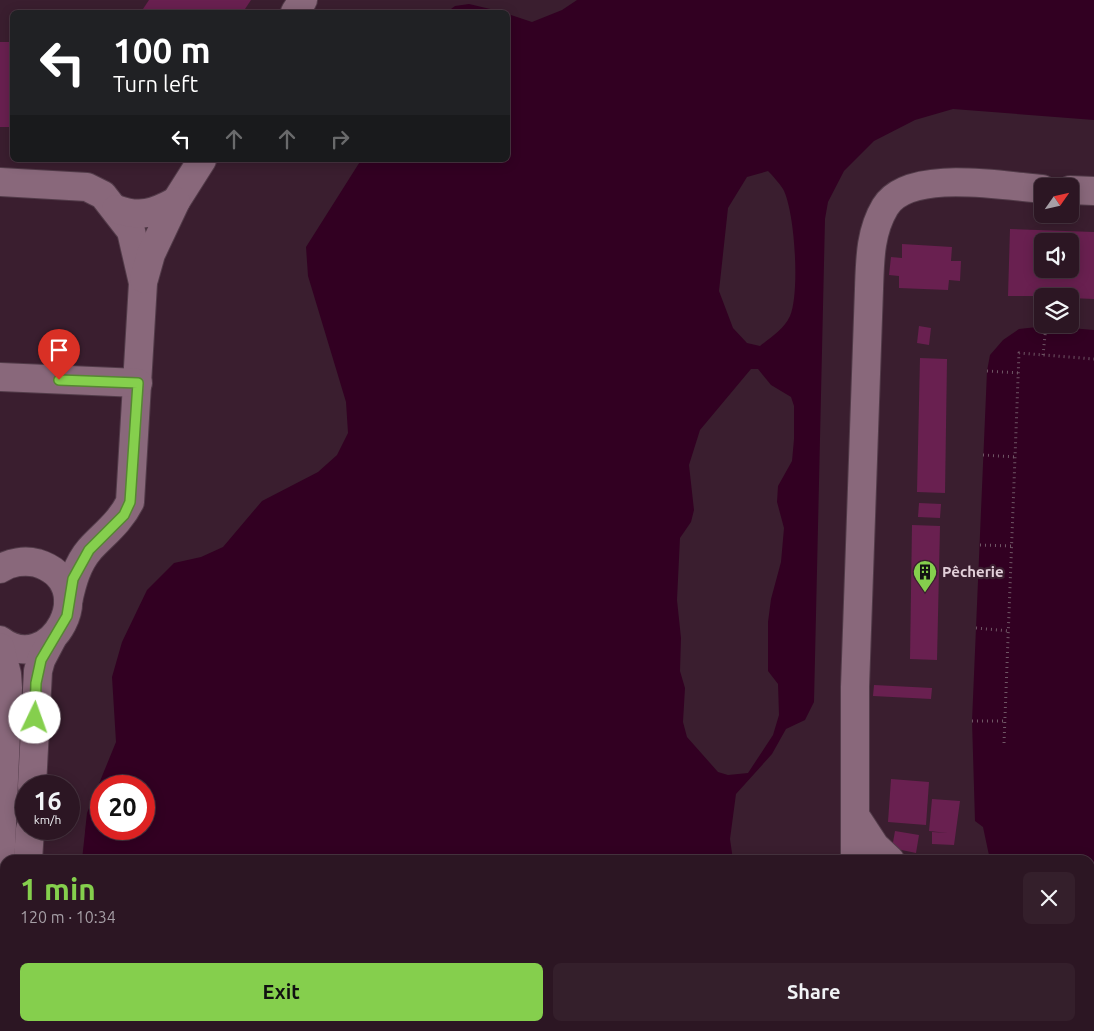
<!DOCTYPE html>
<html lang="en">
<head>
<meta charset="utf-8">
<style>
  :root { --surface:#2c1623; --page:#341f2b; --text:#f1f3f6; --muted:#a69fa6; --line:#483541; --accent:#85cf4d }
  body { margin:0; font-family:Ubuntu,sans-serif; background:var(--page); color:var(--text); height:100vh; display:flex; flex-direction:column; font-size:19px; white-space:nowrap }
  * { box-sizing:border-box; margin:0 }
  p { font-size:16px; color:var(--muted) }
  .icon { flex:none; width:28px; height:28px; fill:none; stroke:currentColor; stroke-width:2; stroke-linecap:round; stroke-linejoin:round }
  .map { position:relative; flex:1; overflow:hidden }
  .drawer { position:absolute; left:0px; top:855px; width:1095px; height:176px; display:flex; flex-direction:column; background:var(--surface); border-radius:15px 15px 0 0; box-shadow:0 2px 12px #0003,0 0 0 1px var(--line) }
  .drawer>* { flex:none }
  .top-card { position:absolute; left:10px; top:10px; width:500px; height:152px; border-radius:8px; box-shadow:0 2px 12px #0003,0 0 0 1px var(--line); background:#202124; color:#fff; overflow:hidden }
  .needle { width:32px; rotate:56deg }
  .tools { position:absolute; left:1034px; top:178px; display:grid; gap:10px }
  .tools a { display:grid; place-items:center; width:45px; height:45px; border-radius:8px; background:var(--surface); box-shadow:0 2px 12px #0003,0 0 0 1px var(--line); font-size:25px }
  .speed { position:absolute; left:15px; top:775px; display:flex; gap:10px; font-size:25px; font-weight:700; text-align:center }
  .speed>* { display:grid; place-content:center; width:65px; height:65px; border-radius:50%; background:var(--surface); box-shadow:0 2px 12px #0003,0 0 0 1px var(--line); line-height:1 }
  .speed small { font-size:12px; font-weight:400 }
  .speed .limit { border:8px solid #d22; background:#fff; color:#111 }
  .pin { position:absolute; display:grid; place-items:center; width:42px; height:42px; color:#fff; margin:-51px -21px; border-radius:50% 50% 50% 0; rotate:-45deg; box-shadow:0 0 5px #0007 }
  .pin .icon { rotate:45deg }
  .me { position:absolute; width:55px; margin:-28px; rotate:3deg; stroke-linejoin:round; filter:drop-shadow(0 0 4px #0008) }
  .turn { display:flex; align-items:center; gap:18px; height:105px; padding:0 20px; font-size:22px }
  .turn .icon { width:65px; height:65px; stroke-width:2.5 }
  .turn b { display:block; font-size:35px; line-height:42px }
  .lanes { display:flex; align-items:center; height:48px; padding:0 20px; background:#0003; justify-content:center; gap:25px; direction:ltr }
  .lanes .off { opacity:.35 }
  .round { display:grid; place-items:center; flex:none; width:52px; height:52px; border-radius:8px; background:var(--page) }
  .headline { display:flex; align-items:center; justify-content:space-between; height:85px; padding:0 20px }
  h1 { font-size:30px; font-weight:700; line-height:38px; color:var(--accent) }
  .action { display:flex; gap:10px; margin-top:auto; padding:10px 20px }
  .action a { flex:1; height:58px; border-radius:8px; background:var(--accent); color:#111; font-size:20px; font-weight:700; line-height:58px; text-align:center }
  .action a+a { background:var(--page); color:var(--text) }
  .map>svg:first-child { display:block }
  .water { fill:#320022; fill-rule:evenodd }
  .building { fill:#692050; fill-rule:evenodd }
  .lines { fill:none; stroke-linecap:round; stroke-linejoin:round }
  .minor-casing { stroke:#523b49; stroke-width:30 }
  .path { stroke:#6f5665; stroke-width:3; stroke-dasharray:1 4; stroke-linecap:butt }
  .minor { stroke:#89687b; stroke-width:28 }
  .route-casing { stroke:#568732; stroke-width:12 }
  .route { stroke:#85cf4d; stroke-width:9 }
  .labels { text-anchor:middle; stroke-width:4.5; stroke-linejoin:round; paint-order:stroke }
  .poi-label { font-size:15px; font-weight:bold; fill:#e2cfd9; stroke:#3a1e2f; text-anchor:start }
</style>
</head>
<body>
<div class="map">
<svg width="1094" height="1031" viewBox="0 0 1094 1031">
  <rect width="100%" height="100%" fill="#3a1e2f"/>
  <!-- water -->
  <g class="water">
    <path d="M577,0H1094V120L953,109L915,120L874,141L844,171L828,202L825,219L814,702L805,720L786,729L772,754L736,794L730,839L733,860H82L87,813L116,742L112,677L122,642L147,590L174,563L201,557L223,547L262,501L318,472L337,455L348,433L346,402L308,276L306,247L361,160H508V14L532,22L562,10ZM768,171C773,176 779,183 783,189C795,211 800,293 790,316C784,329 771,337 760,346L747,343L733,328L719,291L728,208L747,177ZM751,369H758L771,385L791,397L794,406V439L792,461L778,486L777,502L784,528L781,562L771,599L768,622V671L778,684L779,715L773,735L748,773L728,775L718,772L687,737L683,722L685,688L680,671L681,638L677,600L680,538L691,522L694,510L689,465L700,430ZM101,786H144V829H101Z"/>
    <polygon points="469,4 503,12 447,12 455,6"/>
    <polygon points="1046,326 1094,330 1094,867 1090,867 1090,860 990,860 983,827 975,821 972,721 987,371 990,355 1003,340 1019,329"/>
    <rect x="74" y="1026" width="803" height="5"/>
  </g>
  <!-- building -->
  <g class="building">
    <polygon points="149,0 251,0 243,12 141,12"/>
    <rect x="0" y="42" width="12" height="85"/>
    <path d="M1010,229L1094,232V299L1070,298V296H1008ZM1042,241H1070V269H1042Z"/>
    <polygon points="902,244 952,247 951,261 961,261 960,281 949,280 948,290 899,288 899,276 889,275 891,257 902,258"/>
    <polygon points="919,326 931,328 929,345 917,343"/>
    <polygon points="920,358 947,359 945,493 917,492"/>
    <polygon points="919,503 941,504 940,518 918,517"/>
    <polygon points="912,525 940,526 937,660 910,659"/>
    <polygon points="874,685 932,688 931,699 873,696"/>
    <polygon points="891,779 929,782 926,825 888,822"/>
    <polygon points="932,799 960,801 954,845 932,844 932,832 948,833 929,831"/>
    <polygon points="895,831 919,835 916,853 892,848"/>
    <polygon points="1090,1008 1094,1008 1094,1020 1090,1019"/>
    <polygon points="1090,1023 1094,1024 1094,1031 1075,1031 1075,1026 1090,1026"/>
  </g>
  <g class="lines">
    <!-- minor casing -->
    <g class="minor-casing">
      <g id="minor">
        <polyline points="295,12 303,0"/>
        <path d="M0,182L87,187L103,195L131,231L143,283L130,502C120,522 105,533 90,549C77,564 72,583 68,602"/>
        <polyline points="1070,190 1094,191"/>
        <polyline points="176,201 202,160"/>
        <path d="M116,209C140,218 154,213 176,201L151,254L144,279"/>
        <polyline points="0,377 138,383"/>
        <path d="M0,569C10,562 25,560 37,563C103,583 51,679 0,640"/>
        <polyline points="0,647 7,674 8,688 0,870"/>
        <polyline points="32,786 38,671 41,660 52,639"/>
        <polyline points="856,817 875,846 890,860"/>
        <polyline points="28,860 30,829"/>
        <path d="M855,860V687L869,289C870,260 870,232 885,207C908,168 1004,186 1042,189"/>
        <polyline points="1090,914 1094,914"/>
        <polyline points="21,1031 21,1026"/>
        <polyline points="926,1031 926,1026"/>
      </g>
    </g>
    <!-- path -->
    <g class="path">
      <polyline points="1043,355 1046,326"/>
      <polyline points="987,371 1019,373"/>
      <polyline points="983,455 1015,457"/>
      <polyline points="980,545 1013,546"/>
      <polyline points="976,628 1009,631"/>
      <polyline points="972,721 1005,721"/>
      <polyline points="1004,743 1019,353 1094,359"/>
    </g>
    <!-- minor -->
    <use href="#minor" class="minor"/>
  </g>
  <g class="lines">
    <!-- route casing -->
    <g class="route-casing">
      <polyline id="route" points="35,718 36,683 41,660 67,616 73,579 89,550 124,515 130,502 138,383 59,380"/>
    </g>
    <!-- route -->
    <use href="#route" class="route"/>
  </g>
  <!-- icons -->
  <defs>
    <g id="building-pin" transform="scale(1.25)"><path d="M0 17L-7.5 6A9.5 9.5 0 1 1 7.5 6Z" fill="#85cf4d" stroke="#3a1e2f"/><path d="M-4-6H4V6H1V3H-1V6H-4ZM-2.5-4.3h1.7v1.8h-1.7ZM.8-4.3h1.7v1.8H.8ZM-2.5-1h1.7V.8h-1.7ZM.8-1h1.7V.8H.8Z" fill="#111"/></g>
  </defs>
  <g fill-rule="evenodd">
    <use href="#building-pin" x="925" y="572"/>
  </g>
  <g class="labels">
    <!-- poi labels -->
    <g class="poi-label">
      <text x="942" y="577">Pêcherie</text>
    </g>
  </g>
</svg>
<div class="tools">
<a><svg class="needle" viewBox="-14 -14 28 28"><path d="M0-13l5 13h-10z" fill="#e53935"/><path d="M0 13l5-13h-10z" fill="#a69fa6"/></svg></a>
<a><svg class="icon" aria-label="sound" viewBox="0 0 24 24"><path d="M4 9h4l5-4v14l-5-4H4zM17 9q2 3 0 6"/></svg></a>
<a><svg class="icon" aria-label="layers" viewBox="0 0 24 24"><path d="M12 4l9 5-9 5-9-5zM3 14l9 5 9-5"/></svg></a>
</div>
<div class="speed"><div>16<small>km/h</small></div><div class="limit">20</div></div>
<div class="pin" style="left:59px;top:380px;background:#d93025"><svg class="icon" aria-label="arrive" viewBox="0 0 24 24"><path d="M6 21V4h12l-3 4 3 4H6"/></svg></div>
<svg class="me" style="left:35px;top:718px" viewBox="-20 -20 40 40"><circle r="19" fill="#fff"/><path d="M0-13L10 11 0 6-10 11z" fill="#85cf4d"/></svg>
<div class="top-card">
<div class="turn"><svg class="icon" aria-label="left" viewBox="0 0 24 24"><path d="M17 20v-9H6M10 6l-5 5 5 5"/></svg><div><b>100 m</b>Turn left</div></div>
<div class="lanes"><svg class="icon" aria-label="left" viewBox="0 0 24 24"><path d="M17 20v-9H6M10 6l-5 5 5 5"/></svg><svg class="icon off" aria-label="ahead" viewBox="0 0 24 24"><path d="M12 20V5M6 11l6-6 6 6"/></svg><svg class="icon off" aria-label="ahead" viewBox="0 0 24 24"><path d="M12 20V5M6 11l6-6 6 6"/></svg><svg class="icon off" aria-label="right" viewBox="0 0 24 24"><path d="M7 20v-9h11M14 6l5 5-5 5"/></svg></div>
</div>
<section class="drawer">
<div class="headline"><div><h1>1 min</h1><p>120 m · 10:34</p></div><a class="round"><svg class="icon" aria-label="close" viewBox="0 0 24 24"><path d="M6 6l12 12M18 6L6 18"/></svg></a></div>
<div class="action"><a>Exit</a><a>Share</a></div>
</section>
</div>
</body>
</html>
